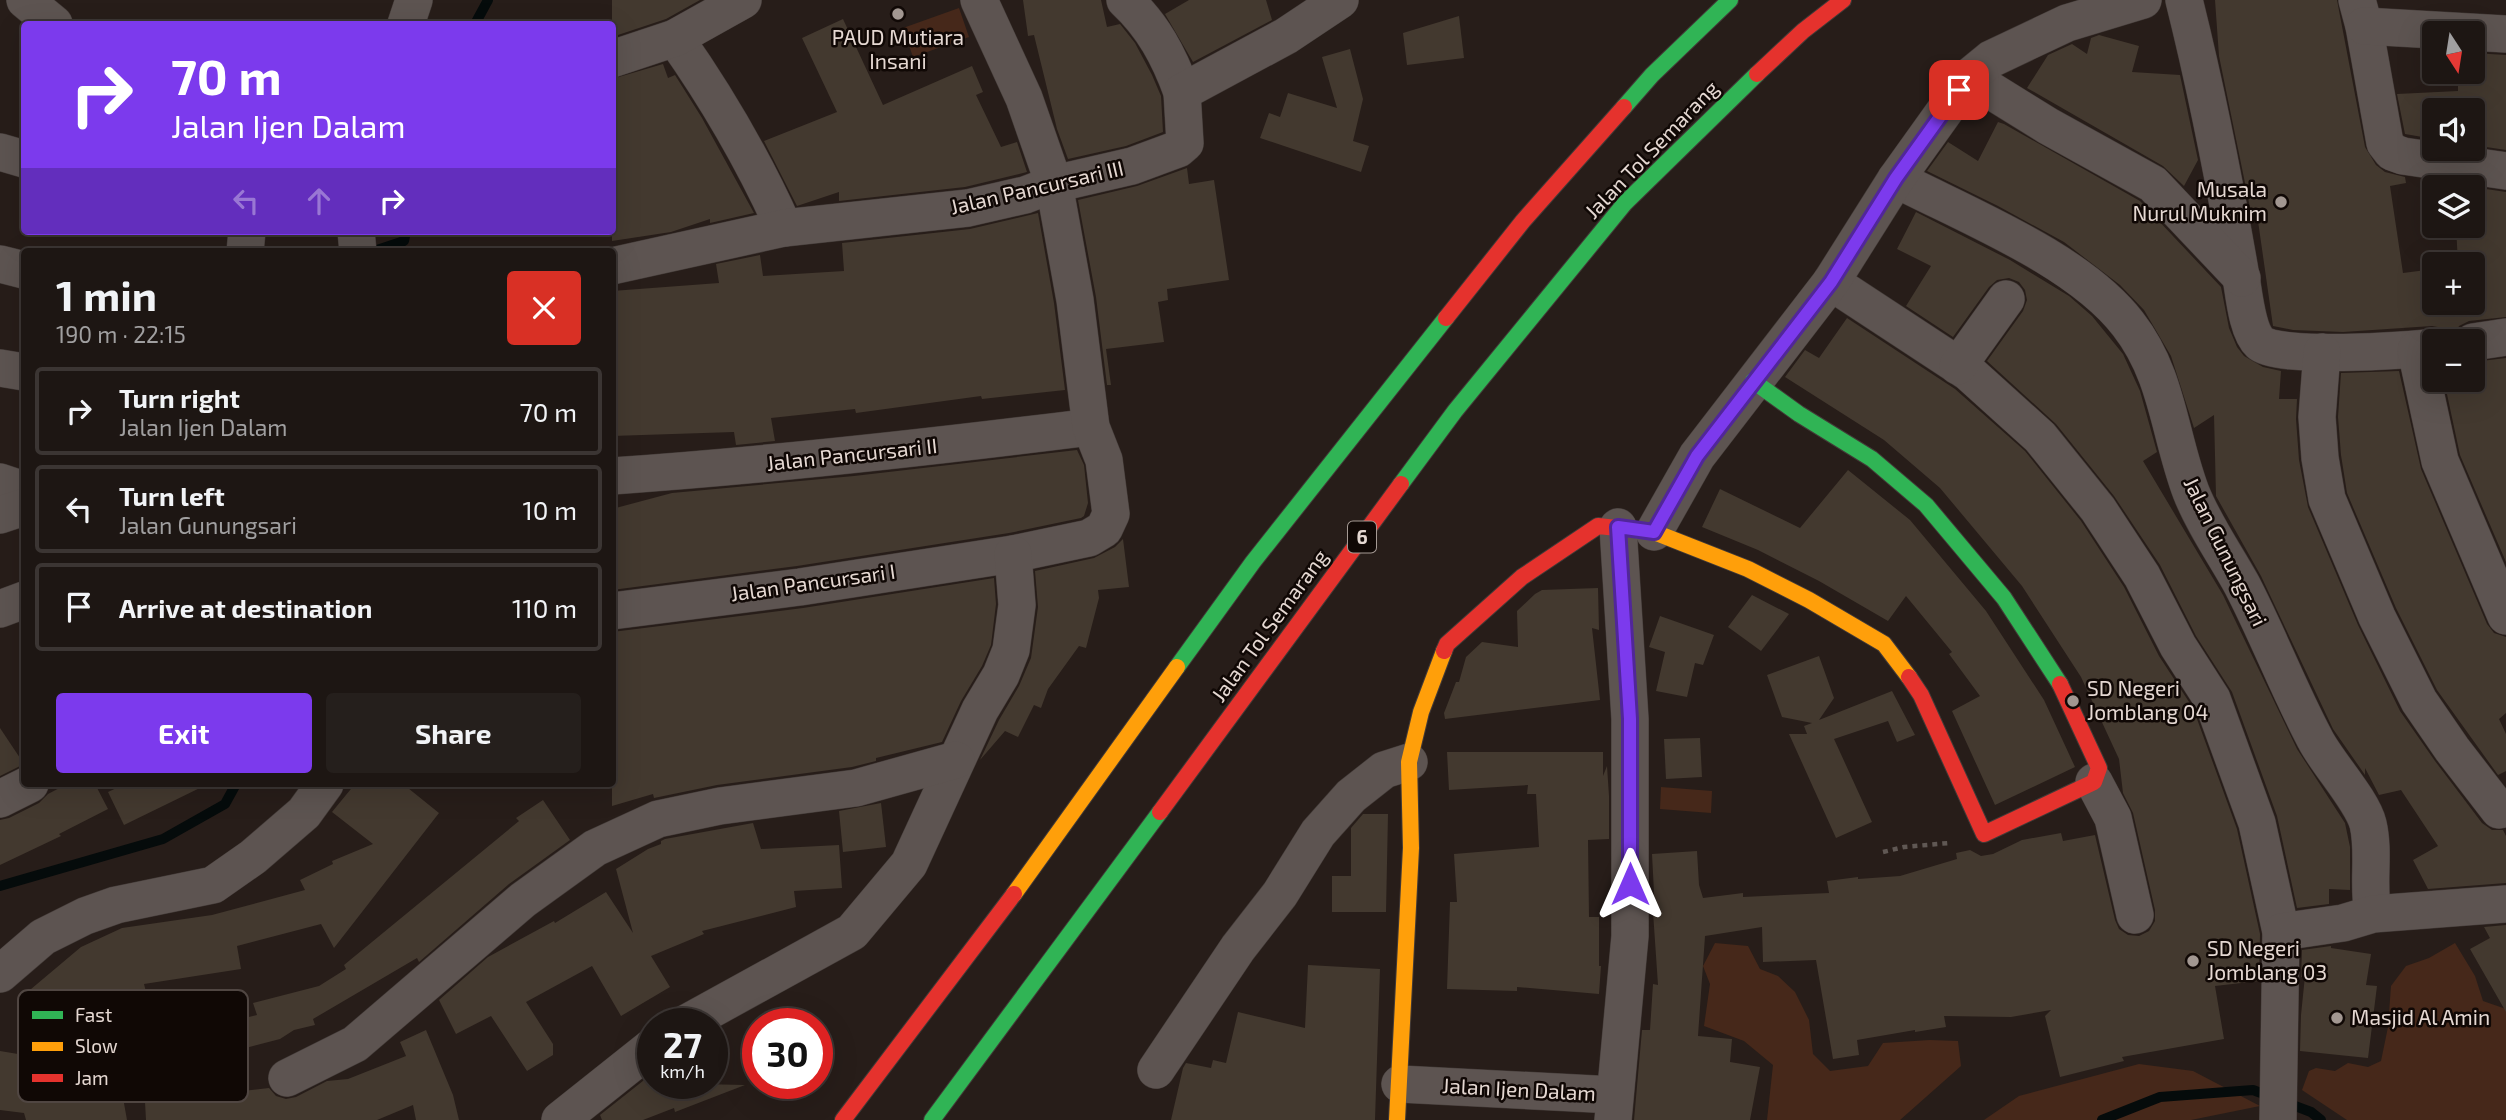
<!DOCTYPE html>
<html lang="en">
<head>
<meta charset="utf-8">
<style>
  :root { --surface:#1d1613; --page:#251f1c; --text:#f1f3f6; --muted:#a09fa0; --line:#3b3533; --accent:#7c3aed }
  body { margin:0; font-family:"Exo 2",sans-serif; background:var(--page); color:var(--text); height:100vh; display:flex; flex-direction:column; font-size:26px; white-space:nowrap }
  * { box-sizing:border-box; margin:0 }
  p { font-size:23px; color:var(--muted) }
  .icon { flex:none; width:38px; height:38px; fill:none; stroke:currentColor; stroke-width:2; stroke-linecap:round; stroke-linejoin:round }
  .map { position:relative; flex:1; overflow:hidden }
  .panel { position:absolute; left:21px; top:248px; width:595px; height:539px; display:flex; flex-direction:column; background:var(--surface); border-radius:7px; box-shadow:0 7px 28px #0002,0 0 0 2px var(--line) }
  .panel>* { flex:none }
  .guide { position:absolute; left:21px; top:21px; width:595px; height:214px; border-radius:7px; box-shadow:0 7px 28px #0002,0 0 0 2px var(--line); background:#7c3aed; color:#fff; overflow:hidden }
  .needle { width:46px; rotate:168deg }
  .controls { position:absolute; left:2422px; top:21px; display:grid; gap:14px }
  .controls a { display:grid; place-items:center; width:63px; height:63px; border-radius:7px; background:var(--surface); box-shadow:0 7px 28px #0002,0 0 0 2px var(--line); font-size:35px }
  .speed { position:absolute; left:637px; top:1008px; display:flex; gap:14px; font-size:35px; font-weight:700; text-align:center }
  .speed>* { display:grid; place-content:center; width:91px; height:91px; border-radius:50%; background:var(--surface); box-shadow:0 7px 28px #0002,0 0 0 2px var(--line); line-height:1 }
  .speed small { font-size:18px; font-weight:400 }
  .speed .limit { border:10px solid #d22; background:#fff; color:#111 }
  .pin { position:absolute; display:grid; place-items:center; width:60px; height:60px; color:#fff; margin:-30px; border-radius:14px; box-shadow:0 4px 10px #0006 }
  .me { position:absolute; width:77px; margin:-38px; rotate:0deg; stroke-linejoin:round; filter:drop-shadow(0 0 5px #0008) }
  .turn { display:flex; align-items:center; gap:24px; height:147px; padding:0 35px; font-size:32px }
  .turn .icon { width:91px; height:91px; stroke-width:2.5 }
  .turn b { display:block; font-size:49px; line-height:60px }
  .lanes { display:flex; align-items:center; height:66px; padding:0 35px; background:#0003; justify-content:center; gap:35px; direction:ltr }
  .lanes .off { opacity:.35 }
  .round { display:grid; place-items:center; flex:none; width:74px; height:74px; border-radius:7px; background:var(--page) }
  .summary { display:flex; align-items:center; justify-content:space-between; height:119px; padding:0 35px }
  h1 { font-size:42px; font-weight:700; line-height:52px }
  .action { display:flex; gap:14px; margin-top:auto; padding:14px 35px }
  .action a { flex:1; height:80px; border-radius:7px; background:var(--accent); color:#fff; font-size:28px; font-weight:700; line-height:80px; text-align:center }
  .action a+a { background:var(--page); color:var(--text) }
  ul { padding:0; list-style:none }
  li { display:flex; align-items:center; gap:21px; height:88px; margin:0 14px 10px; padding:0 21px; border:4px solid var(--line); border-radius:7px }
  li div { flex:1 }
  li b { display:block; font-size:26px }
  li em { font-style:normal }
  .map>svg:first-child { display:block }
  .grass { fill:#46281a }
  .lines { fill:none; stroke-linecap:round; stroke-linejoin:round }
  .stream { stroke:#050b0b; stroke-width:10 }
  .building { fill:#43392f }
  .street-casing { stroke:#423a37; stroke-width:38 }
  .fast-casing { stroke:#423a37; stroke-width:18 }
  .slow-casing { stroke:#423a37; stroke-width:18 }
  .jam-casing { stroke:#423a37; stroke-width:18 }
  .path { stroke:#605854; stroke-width:4.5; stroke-dasharray:5 5; stroke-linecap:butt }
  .street { stroke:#5d5451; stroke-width:37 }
  .fast { stroke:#30b455; stroke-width:16 }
  .slow { stroke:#ff9f0a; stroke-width:16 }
  .jam { stroke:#e5322d; stroke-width:16 }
  .route-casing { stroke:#51269a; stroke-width:18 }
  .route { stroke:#7c3aed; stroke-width:12 }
  .poi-dot { fill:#a29791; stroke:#100805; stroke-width:2.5 }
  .labels { text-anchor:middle; stroke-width:5; stroke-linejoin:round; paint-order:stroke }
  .shield { fill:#100805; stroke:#a59a94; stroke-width:2 }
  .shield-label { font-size:19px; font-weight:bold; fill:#e5d8d2 }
  .poi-label { font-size:21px; fill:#e5d8d2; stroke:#100805; text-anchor:start }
  .street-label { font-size:21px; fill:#e5d8d2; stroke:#100805 }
  .key { fill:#100805; stroke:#504642; stroke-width:2 }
  .key-label { font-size:19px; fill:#e5d8d2 }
</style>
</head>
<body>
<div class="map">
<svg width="2506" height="1120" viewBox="0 0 2506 1120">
  <rect width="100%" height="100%" fill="#271d19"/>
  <!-- grass -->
  <g class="grass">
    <polygon points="959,8 969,37 913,57 903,28"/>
    <polygon points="1661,787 1712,791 1711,813 1660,809"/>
    <polygon points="1715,943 1748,946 1760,969 1778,976 1795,992 1809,1020 1813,1054 1830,1071 1868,1066 1883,1043 1930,1040 1958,1041 1961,1066 1900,1120 1767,1120 1773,1065 1744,1041 1704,1026 1710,984 1703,966"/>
    <polygon points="2455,943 2475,976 2483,1001 2506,1009 2506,1120 2347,1120 2302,1090 2309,1071 2316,1068 2335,1071 2348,1063 2368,1067 2381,1061 2388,1027 2391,986 2406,966 2429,958"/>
    <polygon points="2139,1064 2193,1071 2260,1106 2191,1120 1984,1120 2019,1096"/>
  </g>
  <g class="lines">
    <!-- stream -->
    <g class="stream">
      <polyline points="475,24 488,0"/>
      <polyline points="371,252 404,241 406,231"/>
      <polyline points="0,886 163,839 225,804 236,784"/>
      <polyline points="2102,1120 2160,1097 2253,1090 2311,1112 2321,1120"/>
    </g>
  </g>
  <!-- building -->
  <g class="building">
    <polygon points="612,0 700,0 666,19 612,37"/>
    <polygon points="1023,0 1101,0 1107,27 1120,24 1135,43 1152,75 1161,96 1163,132 1126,146 1068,159 1057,129 1034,35 1028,36"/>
    <polygon points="1189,0 1266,0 1272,20 1193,62 1165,14"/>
    <polygon points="2215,0 2337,0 2365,147 2376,165 2385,172 2405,177 2406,183 2390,186 2403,273 2434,269 2434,303 2473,303 2473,264 2458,264 2456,226 2473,226 2473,187 2506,192 2506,317 2469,321 2459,326 2453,339 2443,328 2432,326 2343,332 2293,330 2273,326 2258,221 2253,222 2219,56"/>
    <polygon points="1459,16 1464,58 1407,65 1403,33"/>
    <polygon points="843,19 883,105 972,66 983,92 976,95 1001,147 1017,142 1027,172 965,187 839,201 839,192 797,206 764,141 837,112 802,38"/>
    <polygon points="2099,35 2139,46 2132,72 2180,75 2198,160 2184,186 2163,166 2027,88 2048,55 2072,44 2087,54 2091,38"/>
    <polygon points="1350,49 1363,99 1353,141 1369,146 1361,172 1260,138 1269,113 1280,117 1288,93 1337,108 1322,57"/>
    <polygon points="2473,53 2506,55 2506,150 2473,145 2473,110 2434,110 2434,139 2405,134 2397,94 2458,91 2458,72 2473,72"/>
    <polygon points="663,64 668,78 675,75 702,118 754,213 710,223 710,219 671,232 612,241 612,79"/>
    <polygon points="1998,122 2004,124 2140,201 2221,287 2229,328 2237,347 2244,356 2263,367 2281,371 2279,399 2297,399 2296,419 2299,460 2308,507 2358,625 2400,711 2435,761 2482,823 2492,830 2503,830 2506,836 2506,883 2428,889 2413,860 2438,846 2401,790 2379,795 2365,768 2365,775 2333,729 2261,576 2216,496 2214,415 2194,428 2171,356 2144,310 2120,285 2064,242 1998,206 1927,171 1948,142 1978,161"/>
    <polygon points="1187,168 1189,184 1214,180 1229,280 1167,289 1168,300 1158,302 1164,342 1106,349 1111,385 1107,385 1096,297 1078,200 1137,186"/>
    <polygon points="1916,212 2010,260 2069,296 2092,316 2123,354 2140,391 2157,452 2143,461 2223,595 2297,749 2345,823 2350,847 2350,890 2329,889 2329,904 2297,908 2277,816 2232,692 2196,636 2160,565 2114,496 2056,424 1987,361 2023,311 2027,300 2025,290 2019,282 2009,278 1997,280 1989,287 1953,337 1906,306 1931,266 1897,249"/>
    <polygon points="1038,213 1054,303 1065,390 982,399 981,396 856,413 855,409 771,418 775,441 736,445 734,432 612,436 612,291 719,283 716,264 760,255 763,276 844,271 842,243 970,229"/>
    <polygon points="1847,318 1955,389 2025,451 2081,521 2124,587 2159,656 2193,708 2237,829 2260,934 2259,981 2215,986 2224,1039 2122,1057 2124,1061 2060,1077 2045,1016 2051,1010 2011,1017 1944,1016 1946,1027 1915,1032 1915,1030 1857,1040 1859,1055 1833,1059 1816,960 1763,962 1762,927 1705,936 1698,1036 1732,1039 1730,1062 1760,1067 1750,1120 1634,1120 1642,1030 1650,1030 1653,984 1658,985 1653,912 1655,912 1652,854 1697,851 1699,885 1703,898 1743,893 1743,897 1829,893 1827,881 1858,877 1858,879 1900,876 1957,859 1956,853 1970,850 1981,856 1993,854 2022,840 2061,833 2063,841 2095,835 2115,920 2119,929 2128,935 2139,936 2149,931 2155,921 2155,910 2133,813 2123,793 2119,759 2081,677 2022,586 1940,488 1884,440 1785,377 1805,350 1819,358"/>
    <polygon points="2506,358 2506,562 2460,455 2444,380 2473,380 2473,362"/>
    <polygon points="2399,371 2421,469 2487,624 2494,633 2506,637 2506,713 2499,719 2506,734 2506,771 2498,775 2437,690 2396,608 2347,493 2341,455 2338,417 2341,373"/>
    <polygon points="1077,450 1084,465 1088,503 1084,516 1081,518 1009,533 797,566 612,590 612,509 672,493 854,476"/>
    <polygon points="1848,470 1910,520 1986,611 2044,700 2075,767 1995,805 1952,711 1980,696 1949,654 1952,652 1906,596 1888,621 1819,581 1758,550 1702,527 1720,489 1800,528"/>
    <polygon points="1123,539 1129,587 1098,590 1099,598 1086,648 1079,646 1048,689 1041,708 1034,705 1018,737 1005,731 980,760 999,720 1019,686 1031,658 1038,607 1035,571 1094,558 1115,547"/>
    <polygon points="994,578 996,604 991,645 982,666 961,701 942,742 876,758 876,761 852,767 717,785 654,798 653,794 612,806 612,632 803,608"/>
    <polygon points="1598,588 1599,630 1592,628 1600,700 1445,719 1444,713 1456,682 1459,682 1466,657 1482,642 1518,647 1517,611 1535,594 1542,590"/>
    <polygon points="1752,595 1789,614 1761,651 1728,627"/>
    <polygon points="1660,616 1714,635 1703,665 1695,663 1687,697 1656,691 1665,652 1649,647"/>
    <polygon points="1819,656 1834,698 1819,720 1892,691 1915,735 1897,742 1888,721 1834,739 1872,822 1836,838 1789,734 1807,734 1804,726 1812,723 1782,717 1767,675"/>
    <polygon points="0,728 24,764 0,776"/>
    <polygon points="1700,738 1702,777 1666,779 1664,739"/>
    <polygon points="1447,752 1603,752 1603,776 1607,766 1609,796 1609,839 1588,840 1589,917 1599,917 1599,966 1601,966 1599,994 1517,987 1517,991 1447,989 1450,902 1457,902 1454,854 1539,847 1536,794 1527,794 1528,785 1449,790"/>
    <polygon points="67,784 95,784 108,809 59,834 61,836 0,865 0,820 9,818 39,803 48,794"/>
    <polygon points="125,784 208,784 124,825 108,792"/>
    <polygon points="355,784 403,784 439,813 334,948 321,924 237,946 241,969 144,984 158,1039 257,1015 253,1003 319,986 346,969 344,965 519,821 516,818 543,800 570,840 509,884 419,962 417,958 313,1019 315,1025 294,1030 280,1039 120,1081 127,1120 26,1120 24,1113 0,1110 0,1051 72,1063 18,1000 81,947 122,928 212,915 305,890 300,880 333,864 332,861 373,844 332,812"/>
    <polygon points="881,803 886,847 843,852 839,811"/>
    <polygon points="1363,814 1388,814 1386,912 1332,912 1332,876 1351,876 1351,828"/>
    <polygon points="753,823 761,849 839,845 842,888 794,891 796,907 702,931 704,934 651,956 670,987 621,1016 592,966 526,1002 553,1044 553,1055 527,1071 491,1016 456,1034 439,1000 488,957 554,921 555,923 606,892 633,933 616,869 648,849 661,844 661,841 665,839"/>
    <polygon points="2506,925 2506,1012 2470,949 2490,938 2484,927"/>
    <polygon points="2331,946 2331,948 2371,954 2366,985 2377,986 2368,1058 2300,1051 2301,1015 2305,976 2301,977 2302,950"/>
    <polygon points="1308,965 1380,969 1375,1120 1171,1120 1183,1068 1186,1063 1211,1068 1213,1060 1226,1063 1238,1012 1305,1028"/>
    <polygon points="426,1030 453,1095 459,1120 416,1120 413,1105 377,1120 146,1120 145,1102 269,1088 276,1096 286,1099 296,1097 327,1081 348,1079 406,1056 400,1042"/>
    <polygon points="653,1073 653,1083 745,1085 675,1112 674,1108 643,1120 602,1120 600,1115"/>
  </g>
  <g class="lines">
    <!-- street casing -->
    <g class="street-casing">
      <g id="street">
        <polyline points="25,0 54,24"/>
        <path d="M1125,0C1153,26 1169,56 1182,92"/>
        <path d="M2184,0C2207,92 2225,184 2241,277C2244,294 2247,331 2260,343C2277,359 2408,351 2434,347"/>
        <polyline points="2357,0 2364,26 2385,143 2392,152 2403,156 2506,171"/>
        <polyline points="406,24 414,0"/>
        <polyline points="2364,26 2506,34"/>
        <path d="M675,38C718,99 753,159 784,228"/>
        <polyline points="612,59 675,38 743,0"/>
        <polyline points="1969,77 2048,126 2153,184 2242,278"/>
        <polyline points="0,152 24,159"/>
        <path d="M1896,179C1968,216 2079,260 2128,324C2168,375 2169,434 2191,492C2204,525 2225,554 2242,585C2268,635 2288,688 2315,739C2327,763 2362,800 2368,824C2375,853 2367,885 2373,914"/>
        <polyline points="356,231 358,252"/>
        <polyline points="245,252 247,231"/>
        <polyline points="0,264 24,270"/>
        <polyline points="612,266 784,228 968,208 1025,195 1054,184 1132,166 1178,149 1185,143 1182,92 1286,36 1340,0"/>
        <polyline points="1831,282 1968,372 2040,437 2098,509 2142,576 2178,646 2212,699 2257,823 2281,932 2278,1120"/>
        <polyline points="2473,342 2506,337"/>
        <polyline points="2416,350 2440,461 2506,616"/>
        <polyline points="2322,352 2317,417 2320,458 2327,499 2377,617 2419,701 2452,749 2499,810"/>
        <polyline points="1958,366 2006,299"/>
        <polyline points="0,368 24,372"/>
        <path d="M612,476C773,465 932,447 1091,427"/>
        <polyline points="0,482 24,490"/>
        <polyline points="0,515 24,507"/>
        <polyline points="1654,532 1697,456 1831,282 1896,179 1969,77 1991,59 2067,23 2143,0"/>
        <polyline points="0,609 24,600"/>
        <polyline points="612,611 800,587 1013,554 1089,538 1104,529 1111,514 1104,460 1091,427 1075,300 1054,184 1024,98 979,0"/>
        <polyline points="2094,782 2113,818 2135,915"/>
        <polyline points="0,799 30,784"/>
        <polyline points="2281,932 2343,923 2373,914 2506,904"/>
        <polyline points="0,974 43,937 85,916 116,905 213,885 253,857 304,813 325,784"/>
        <polyline points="685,1024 852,932 909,864 980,710 1001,675 1011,650 1017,605 1013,554"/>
        <polyline points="1156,1070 1238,948 1280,894 1318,833 1351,796 1384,770 1409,762"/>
        <polyline points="287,1078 355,1044 523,900 595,848 658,819 720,806 856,788 956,760"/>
        <polyline points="1400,1084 1614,1095"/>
        <polyline points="560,1120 653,1046"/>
        <polyline points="1613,1120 1630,936 1630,719 1618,527"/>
      </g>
    </g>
    <!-- fast casing -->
    <g class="fast-casing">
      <g id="fast">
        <polyline points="1624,107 1652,75 1730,0"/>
        <polyline points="1753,381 1799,414 1872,459 1926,505 2004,598 2060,684"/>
        <polyline points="1401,484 1455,411 1625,203 1757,74"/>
        <polyline points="1177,667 1253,562 1446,318"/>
        <polyline points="932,1120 1160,812"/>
      </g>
    </g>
    <!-- slow casing -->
    <g class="slow-casing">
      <g id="slow">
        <polyline points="1636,530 1654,532 1748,569 1809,600 1884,644 1909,677"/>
        <polyline points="1014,894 1177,667"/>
        <polyline points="1397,1120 1411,848 1409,762 1421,712 1444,651"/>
      </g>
    </g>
    <!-- jam casing -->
    <g class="jam-casing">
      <g id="jam">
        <polyline points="1757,74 1803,31 1843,0"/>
        <polyline points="1446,318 1523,221 1624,107"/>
        <polyline points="1444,651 1447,644 1522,577 1598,526 1636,530"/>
        <polyline points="1909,677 1921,695 1984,834 2094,782 2099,768 2060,684"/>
        <polyline points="1160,812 1401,484"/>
        <polyline points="843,1120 1014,894"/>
      </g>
    </g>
    <!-- path -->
    <polyline class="path" points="1883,852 1904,847 1949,843"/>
    <!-- street -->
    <use href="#street" class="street"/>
    <!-- fast -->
    <use href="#fast" class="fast"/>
    <!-- slow -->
    <use href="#slow" class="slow"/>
    <!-- jam -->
    <use href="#jam" class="jam"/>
  </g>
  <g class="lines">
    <!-- route casing -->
    <g class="route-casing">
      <polyline id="route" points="1630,884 1630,719 1618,527 1654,532 1697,456 1831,282 1896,178 1959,90"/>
    </g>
    <!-- route -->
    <use href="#route" class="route"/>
  </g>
  <!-- markers -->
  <g class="poi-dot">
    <circle cx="898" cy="14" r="7"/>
    <circle cx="2281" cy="202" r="7"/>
    <circle cx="2073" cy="701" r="7"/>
    <circle cx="2193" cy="961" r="7"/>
    <circle cx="2337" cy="1018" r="7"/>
  </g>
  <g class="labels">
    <!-- shield labels -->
    <rect class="shield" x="1348" y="521.5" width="28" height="31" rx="5"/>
    <g class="shield-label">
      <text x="1362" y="544">6</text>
    </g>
    <!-- poi labels -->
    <g class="poi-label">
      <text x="898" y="45" text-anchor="middle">PAUD Mutiara<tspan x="898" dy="24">Insani</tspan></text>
      <text x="2267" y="197" text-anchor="end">Musala<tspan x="2267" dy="24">Nurul Muknim</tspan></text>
      <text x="2087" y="696">SD Negeri<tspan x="2087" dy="24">Jomblang 04</tspan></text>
      <text x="2207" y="956">SD Negeri<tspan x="2207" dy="24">Jomblang 03</tspan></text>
      <text x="2351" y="1025">Masjid Al Amin</text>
    </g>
    <!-- street labels -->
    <g class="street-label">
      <text transform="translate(1652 150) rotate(-46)" y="7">Jalan Tol Semarang</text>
      <text transform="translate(1037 188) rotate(-13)" y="7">Jalan Pancursari III</text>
      <text transform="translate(852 455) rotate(-6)" y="7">Jalan Pancursari II</text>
      <text transform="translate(2225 552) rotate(64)" y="7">Jalan Gunungsari</text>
      <text transform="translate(813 583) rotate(-8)" y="7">Jalan Pancursari I</text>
      <text transform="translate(1270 626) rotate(-54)" y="7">Jalan Tol Semarang</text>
      <text transform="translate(1519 1090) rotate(3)" y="7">Jalan Ijen Dalam</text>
    </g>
  </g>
  <!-- legend -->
  <rect x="18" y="990" width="230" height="112" rx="10" class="key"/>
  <rect x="32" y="1011" width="31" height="8" fill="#30b455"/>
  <rect x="32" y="1042" width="31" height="9" fill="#ff9f0a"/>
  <rect x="32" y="1074" width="31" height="8" fill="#e5322d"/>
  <g class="key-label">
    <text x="75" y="1022">Fast</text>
    <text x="75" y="1053">Slow</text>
    <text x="75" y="1085">Jam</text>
  </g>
</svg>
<div class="controls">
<a><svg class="needle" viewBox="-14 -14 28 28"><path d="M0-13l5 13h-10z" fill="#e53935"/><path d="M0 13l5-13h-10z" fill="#a09fa0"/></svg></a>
<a><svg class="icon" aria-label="sound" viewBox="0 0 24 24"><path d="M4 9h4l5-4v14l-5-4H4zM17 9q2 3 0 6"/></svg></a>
<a><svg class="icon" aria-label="layers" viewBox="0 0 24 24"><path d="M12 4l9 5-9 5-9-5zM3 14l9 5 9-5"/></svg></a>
<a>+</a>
<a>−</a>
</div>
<div class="speed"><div>27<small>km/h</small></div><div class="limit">30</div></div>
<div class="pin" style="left:1959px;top:90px;background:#d93025"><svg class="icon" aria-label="arrive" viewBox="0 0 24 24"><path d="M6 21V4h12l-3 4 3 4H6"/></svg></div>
<svg class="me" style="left:1630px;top:884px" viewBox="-20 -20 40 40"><path d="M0-17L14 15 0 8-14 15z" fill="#7c3aed" stroke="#fff" stroke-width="4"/></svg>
<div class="guide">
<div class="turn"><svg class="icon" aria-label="right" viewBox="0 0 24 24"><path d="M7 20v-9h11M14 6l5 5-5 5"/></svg><div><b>70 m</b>Jalan Ijen Dalam</div></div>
<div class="lanes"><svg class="icon off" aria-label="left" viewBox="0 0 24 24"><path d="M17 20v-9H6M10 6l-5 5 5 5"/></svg><svg class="icon off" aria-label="ahead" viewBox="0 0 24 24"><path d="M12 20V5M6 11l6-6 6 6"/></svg><svg class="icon" aria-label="right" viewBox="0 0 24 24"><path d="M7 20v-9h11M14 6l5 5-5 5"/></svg></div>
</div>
<section class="panel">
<div class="summary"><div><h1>1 min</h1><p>190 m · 22:15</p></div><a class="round" style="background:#d93025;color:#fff"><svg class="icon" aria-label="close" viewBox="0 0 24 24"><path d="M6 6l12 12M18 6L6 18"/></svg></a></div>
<ul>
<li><svg class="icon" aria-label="right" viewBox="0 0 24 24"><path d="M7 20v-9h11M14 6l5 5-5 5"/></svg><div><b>Turn right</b><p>Jalan Ijen Dalam</p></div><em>70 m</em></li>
<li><svg class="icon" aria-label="left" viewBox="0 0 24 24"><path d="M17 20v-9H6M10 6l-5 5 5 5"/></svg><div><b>Turn left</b><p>Jalan Gunungsari</p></div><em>10 m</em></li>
<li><svg class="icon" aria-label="arrive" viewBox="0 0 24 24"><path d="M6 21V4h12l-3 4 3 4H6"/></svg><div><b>Arrive at destination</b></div><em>110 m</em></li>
</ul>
<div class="action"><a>Exit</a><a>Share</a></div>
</section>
</div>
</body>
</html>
